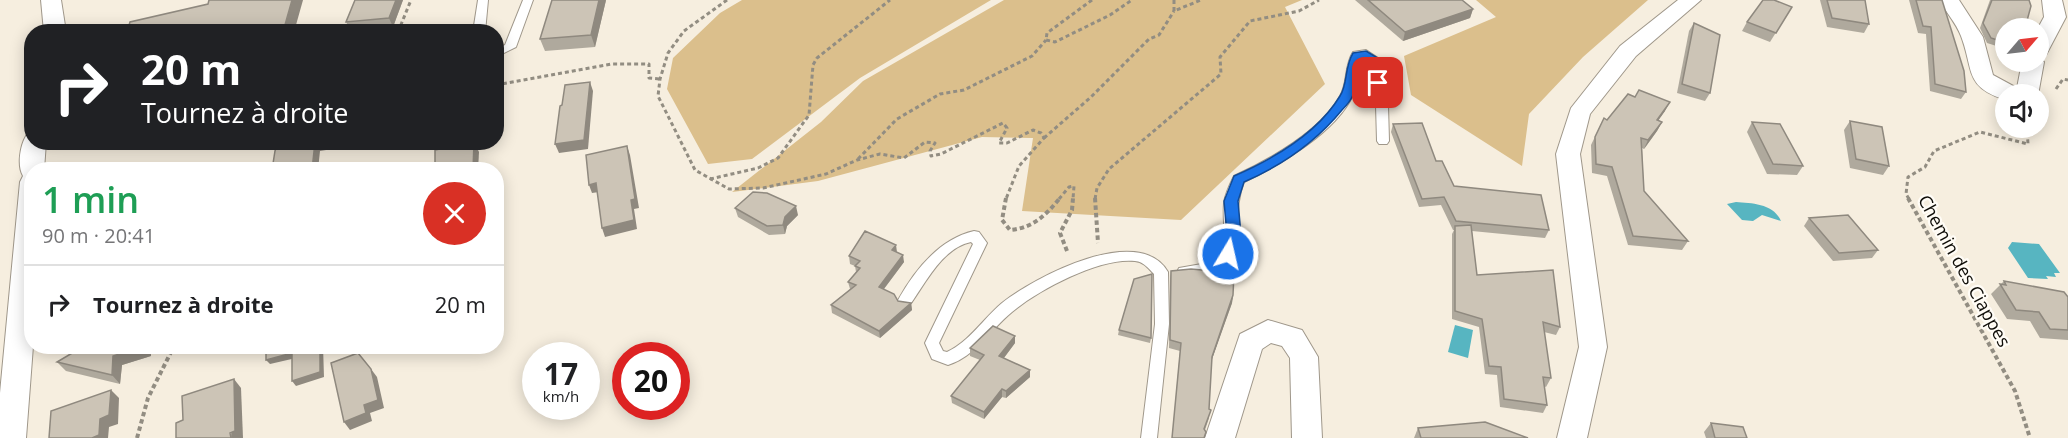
<!DOCTYPE html>
<html lang="fr">
<head>
<meta charset="utf-8">
<style>
  :root { --surface:#fff; --page:#f2f2f2; --text:#202124; --muted:#757577; --line:#e0e0e0 }
  body { margin:0; font-family:"Open Sans",sans-serif; background:var(--page); color:var(--text); height:100vh; display:flex; flex-direction:column; font-size:22px; white-space:nowrap }
  * { box-sizing:border-box; margin:0 }
  p { font-size:20px; color:var(--muted) }
  .icon { flex:none; width:33px; height:33px; fill:none; stroke:currentColor; stroke-width:2; stroke-linecap:round; stroke-linejoin:round }
  .map { position:relative; flex:1; overflow:hidden }
  .panel { position:absolute; left:24px; top:162px; width:480px; height:192px; display:flex; flex-direction:column; background:var(--surface); border-radius:24px; box-shadow:0 3px 15px #0003 }
  .panel>* { flex:none }
  .hud { position:absolute; left:24px; top:24px; width:480px; height:126px; border-radius:24px; box-shadow:0 3px 15px #0003; background:#202124; color:#fff; overflow:hidden }
  .needle { width:39px; rotate:62deg }
  .fabs { position:absolute; left:1995px; top:18px; display:grid; gap:12px }
  .fabs a { display:grid; place-items:center; width:54px; height:54px; border-radius:50%; background:var(--surface); box-shadow:0 3px 15px #0003; font-size:30px }
  .speed { position:absolute; left:522px; top:342px; display:flex; gap:12px; font-size:30px; font-weight:700; text-align:center }
  .speed>* { display:grid; place-content:center; width:78px; height:78px; border-radius:50%; background:var(--surface); box-shadow:0 3px 15px #0003; line-height:1 }
  .speed small { font-size:15px; font-weight:400 }
  .speed .limit { border:9px solid #d22; background:#fff; color:#111 }
  .pin { position:absolute; display:grid; place-items:center; width:51px; height:51px; color:#fff; margin:-26px; border-radius:12px; box-shadow:0 3px 9px #0006 }
  .me { position:absolute; width:66px; margin:-33px; rotate:9deg; stroke-linejoin:round; filter:drop-shadow(0 0 4px #0008) }
  .turn { display:flex; align-items:center; gap:21px; height:126px; padding:0 18px; font-size:27px }
  .turn .icon { width:78px; height:78px; stroke-width:2.5 }
  .turn b { display:block; font-size:42px; line-height:51px }
  .round { display:grid; place-items:center; flex:none; width:63px; height:63px; border-radius:32px; background:var(--page) }
  .head { display:flex; align-items:center; justify-content:space-between; height:102px; padding:0 18px }
  h1 { font-size:36px; font-weight:600; line-height:45px; color:#1e9e55 }
  ul { padding:0; list-style:none }
  li { display:flex; align-items:center; gap:18px; height:78px; padding:0 18px; border-top:2px solid var(--line) }
  li div { flex:1 }
  li b { display:block; font-size:22px }
  li em { font-style:normal }
  .map>svg:first-child { display:block }
  .green { fill:#dbbf8c }
  .water { fill:#57b5c1 }
  .lines { fill:none; stroke-linecap:round; stroke-linejoin:round }
  .lane-casing { stroke:#9f978a; stroke-width:2 }
  .street-casing { stroke:#9f978a; stroke-width:2 }
  .path-far1 { stroke:#928d82; stroke-width:3; stroke-dasharray:4 3; stroke-linecap:butt }
  .path { stroke:#928d82; stroke-width:4; stroke-dasharray:4.5 3; stroke-linecap:butt }
  .lane { fill:#fff; fill-rule:evenodd }
  .street { fill:#fff; fill-rule:evenodd }
  .wall { fill:#afa99d }
  .shaded-wall { fill:#8f897f }
  .building { fill:#ccc4b6; stroke:#8f897f; stroke-width:1.5 }
  .route { fill:#1a73e8; stroke:#114b97; stroke-width:1.5 }
  .labels { text-anchor:middle; stroke-width:4.5; stroke-linejoin:round; paint-order:stroke }
  .street-label { font-size:18px; fill:#0f0d08; stroke:#fffcf6 }
</style>
</head>
<body>
<div class="map">
<svg width="2068" height="438" viewBox="0 0 2068 438">
  <rect width="100%" height="100%" fill="#f6eedf"/>
  <!-- green -->
  <g class="green">
    <polygon points="742,0 991,0 860,78 752,159 708,164 667,89 673,58 720,13"/>
    <polygon points="1004,0 1302,0 1285,7 1325,84 1181,220 1022,211 1033,138 982,137 818,181 732,192 821,122 863,81"/>
    <polygon points="1476,0 1648,0 1583,57 1529,114 1522,166 1411,95 1404,56 1496,17"/>
  </g>
  <!-- water -->
  <g class="water">
    <path d="M1736,202C1752,203 1774,204 1781,221L1762,215L1753,221L1742,220L1727,204Z"/>
    <polygon points="2012,242 2039,244 2060,273 2054,273 2056,277 2046,276 2048,279 2028,278 2008,248"/>
    <polygon points="1455,325 1473,330 1468,358 1448,352"/>
  </g>
  <g class="lines">
    <!-- lane casing -->
    <g class="lane-casing">
      <g id="lane">
        <polygon points="478,0 488,0 485,32 473,32"/>
        <polygon points="523,0 533,0 516,47 496,57 496,49 505,45"/>
        <path d="M1366,50L1381,60L1388,105L1389,141L1387,144H1379L1377,141L1376,105L1369,62L1361,58C1357,70 1358,83 1353,95C1336,132 1280,165 1244,182C1230,218 1248,235 1222,271L1184,277L1179,276L1177,272L1179,268L1213,262C1230,240 1222,227 1224,203C1225,194 1230,184 1234,176C1269,160 1321,131 1340,96C1348,83 1344,66 1353,52Z"/>
        <path d="M974,231L979,232L987,243L939,343L943,351L947,352C970,341 983,319 1002,303C1035,277 1139,222 1168,272L1169,324L1157,438H1141L1155,324L1154,274C1148,268 1144,262 1135,261C1100,257 1038,290 1012,312C990,330 976,356 948,365L932,359L925,343L973,244L971,242C942,248 925,284 909,306H899L897,302C914,271 939,239 974,231Z"/>
      </g>
    </g>
    <!-- street casing -->
    <g class="street-casing">
      <g id="street">
        <polygon points="41,0 61,0 66,32 44,32"/>
        <polygon points="1678,0 1701,0 1636,56 1590,114 1580,154 1607,347 1587,438 1557,438 1579,347 1556,154 1571,108 1620,46"/>
        <path d="M1939,0H1959L1983,37L1993,75L2017,88L2022,62H2038V28L2044,17L2042,0H2062L2066,17L2046,55L2039,57L2044,62L2038,95L2006,94V100C1964,87 1974,70 1961,36C1956,23 1946,12 1939,0Z"/>
        <path d="M32,135V142H46L44,170H32L33,346L26,438H0V393L20,182L23,176C17,166 20,146 26,136Z"/>
        <polygon points="1268,320 1302,330 1318,357 1322,438 1292,438 1290,358 1282,346 1271,343 1262,349 1235,438 1205,438 1240,334"/>
      </g>
    </g>
    <!-- path-far1 -->
    <g class="path-far1">
      <polyline points="727,0 684,31 668,53 660,79 658,96 695,170 729,189 763,188 826,174 857,160 880,154 904,158 925,142 935,143 930,151 931,156 941,154 1003,123 1007,128 999,143 1007,143 1033,130 1041,133 1044,138 1019,166 1006,199"/>
      <polyline points="1092,0 1047,33 1046,40 1055,42 1110,15 1132,0"/>
      <polyline points="1174,0 1174,11 1201,0"/>
      <polyline points="398,32 411,0"/>
      <polyline points="496,85 612,64 649,64 649,78 660,79"/>
      <polyline points="2056,89 2063,79 2068,80"/>
      <polyline points="1044,138 1091,97 1149,39 1159,35 1174,11"/>
      <polyline points="858,159 897,119 940,94 964,90 1032,56 1046,40"/>
      <polyline points="710,179 758,168 778,158 809,115 813,65 817,58 890,0"/>
      <polyline points="1059,199 1069,187 1074,186 1073,199"/>
      <polyline points="1095,199 1097,188 1109,169 1221,74 1220,57 1250,21 1299,11 1319,0"/>
      <polyline points="1909,199 1906,194 1908,177 1925,167 1934,151 1980,132 2028,144 2027,128"/>
    </g>
    <!-- path -->
    <g class="path">
      <path d="M1006,198L1002,220L1010,230C1033,228 1046,215 1060,198"/>
      <polyline points="1095,198 1098,243"/>
      <polyline points="1908,198 2015,391 2030,438"/>
      <polyline points="1067,251 1060,233 1072,210 1073,198"/>
      <polyline points="137,438 148,398 174,346"/>
    </g>
    <!-- lane -->
    <use href="#lane" class="lane"/>
    <!-- street -->
    <use href="#street" class="street"/>
  </g>
  <!-- wall -->
  <g class="wall">
    <polygon points="355,0 403,0 393,27 351,31 346,22"/>
    <polygon points="606,0 595,47 545,51 540,39"/>
    <polygon points="1355,0 1462,0 1473,9 1470,18 1403,41"/>
    <polygon points="1820,0 1865,0 1869,24 1864,33 1827,27"/>
    <polygon points="1909,0 1942,0 1966,92 1961,99 1930,91 1926,34 1918,33"/>
    <polygon points="1990,0 2029,0 2006,28 2006,49 1987,43 1980,28"/>
    <polygon points="1792,7 1770,42 1742,31 1747,22"/>
    <polygon points="1694,23 1710,93 1705,101 1677,93 1689,31"/>
    <polygon points="1665,111 1658,120 1662,122 1657,131 1644,149 1642,148 1644,191 1688,241 1682,250 1628,245 1607,176 1592,173 1591,145 1604,118 1607,120"/>
    <polygon points="1850,121 1889,166 1883,175 1850,168 1844,130"/>
    <polygon points="1752,122 1803,166 1797,175 1767,174 1747,132"/>
    <polygon points="1393,124 1436,161 1454,186 1549,230 1545,238 1472,231 1477,275 1560,327 1556,335 1544,332 1551,378 1546,387 1544,386 1547,405 1543,413 1500,407 1497,375 1485,374 1479,327 1452,319 1452,234 1454,230 1453,230 1441,205 1419,207 1391,132"/>
    <polygon points="735,208 798,215 787,226 785,234 769,235 738,217"/>
    <polygon points="1809,218 1878,250 1872,258 1833,261 1804,226"/>
    <polygon points="897,252 904,262 884,289 898,301 911,303 912,310 880,338 832,313 831,305 850,289 848,282 856,272 855,266 850,264 849,256"/>
    <polygon points="1171,271 1233,295 1232,303 1211,361 1209,409 1209,418 1205,430 1205,438 1172,438 1180,351 1169,348 1170,279"/>
    <polygon points="2004,281 2068,297 2068,340 2040,338 2030,321 2007,319 1991,294"/>
    <polygon points="1119,330 1151,338 1150,343 1118,335"/>
    <polygon points="1015,343 1004,358 1030,370 1030,377 1006,398 1002,397 984,419 952,403 951,396 980,360 970,356 970,348"/>
    <polygon points="151,356 122,365 120,384 66,371 57,362"/>
    <polygon points="1711,423 1747,438 1706,438 1704,432"/>
    <polygon points="1418,428 1528,438 1414,438"/>
  </g>
  <!-- shaded-wall -->
  <g class="shaded-wall">
    <polygon points="292,0 303,0 294,32 283,32"/>
    <polygon points="396,0 403,0 393,27 389,18"/>
    <polygon points="599,0 606,0 595,47 591,35"/>
    <polygon points="1473,9 1470,18 1403,41 1405,32"/>
    <polygon points="253,28 256,32 231,32"/>
    <polygon points="590,82 593,91 588,149 559,153 555,144"/>
    <polygon points="1670,102 1665,111 1653,128 1657,120"/>
    <polygon points="1662,122 1657,131 1644,149 1648,140"/>
    <polygon points="315,142 375,142 320,151 318,170 312,170"/>
    <polygon points="474,142 479,152 478,170 473,170"/>
    <polygon points="627,146 630,155 639,208 634,209 637,229 605,237 602,228 631,200"/>
    <polygon points="596,183 599,192 592,193 589,185"/>
    <polygon points="796,206 798,215 787,226 785,234 783,225 785,217"/>
    <polygon points="896,245 897,252 892,250"/>
    <polygon points="903,255 904,262 880,294 879,287"/>
    <polygon points="1233,295 1232,303 1210,365 1212,357"/>
    <polygon points="911,303 912,310 880,338 879,331"/>
    <polygon points="1015,336 1015,343 1000,363 999,356"/>
    <polygon points="151,346 151,356 122,365 120,384 112,375 113,356 143,347"/>
    <polygon points="320,346 323,346 324,377 296,386 292,381"/>
    <polygon points="292,353 296,358 270,364 266,360"/>
    <polygon points="371,369 377,377 384,408 370,413 372,421 350,430 344,422"/>
    <polygon points="1030,370 1030,377 1006,398 1006,391"/>
    <polygon points="234,379 241,388 243,438 231,438"/>
    <polygon points="1002,389 1002,397 984,419 984,412"/>
    <polygon points="111,390 119,398 118,424 109,427 108,438 92,438"/>
  </g>
  <!-- building -->
  <g class="building">
    <polygon points="209,0 292,0 283,32 252,32 253,28 231,32 127,32 130,22 208,4"/>
    <polygon points="355,0 396,0 389,18 346,22"/>
    <polygon points="552,0 599,0 591,35 540,39"/>
    <polygon points="1368,0 1462,0 1473,9 1405,32"/>
    <polygon points="1763,0 1774,0 1792,7 1776,33 1747,22"/>
    <polygon points="1827,0 1865,0 1869,24 1832,18"/>
    <polygon points="1916,0 1942,0 1964,71 1966,92 1935,84 1931,27 1923,26"/>
    <polygon points="1992,0 2029,0 2031,6 2025,28 2006,28 2006,43 1991,38 1983,23"/>
    <polygon points="1694,23 1720,35 1710,93 1682,84"/>
    <polygon points="590,82 584,140 555,144 560,106 562,105 565,85"/>
    <polygon points="1639,90 1670,102 1657,120 1662,122 1648,140 1641,138 1644,191 1688,241 1633,236 1612,167 1596,164 1595,137 1604,118 1607,120 1628,94 1635,97"/>
    <polygon points="1850,121 1882,127 1889,166 1856,159"/>
    <polygon points="1752,122 1780,124 1803,166 1773,164"/>
    <polygon points="1422,123 1436,161 1442,161 1454,186 1541,195 1549,230 1456,221 1444,197 1422,199 1393,124"/>
    <polygon points="278,142 315,142 312,170 272,170 275,151"/>
    <polygon points="474,142 473,170 435,170 435,150"/>
    <polygon points="627,146 635,199 631,200 634,220 602,228 596,183 589,185 586,155"/>
    <polygon points="753,192 767,193 796,206 785,217 783,225 767,226 735,208"/>
    <polygon points="1848,215 1878,250 1839,253 1809,218"/>
    <polygon points="1471,225 1477,275 1553,270 1560,327 1543,322 1551,378 1543,377 1547,405 1504,399 1501,367 1489,366 1482,319 1455,311 1455,226"/>
    <polygon points="865,231 896,245 892,250 903,255 879,287 894,294 898,301 911,303 879,331 831,305 856,285 848,282 860,268 855,266 860,261 849,256"/>
    <polygon points="1191,269 1234,273 1233,295 1212,357 1209,409 1211,410 1204,429 1206,432 1204,438 1172,438 1181,343 1170,340 1171,271"/>
    <polygon points="1152,274 1151,338 1119,330 1134,279"/>
    <polygon points="2004,281 2064,292 2068,297 2068,330 2050,329 2039,312 2016,310 2000,284 2006,285"/>
    <polygon points="993,326 1015,336 999,356 1030,370 1006,391 1002,389 984,412 951,396 984,355 970,348"/>
    <polygon points="84,346 143,346 113,356 112,375 57,362"/>
    <polygon points="266,346 320,346 320,372 292,381 292,353 266,360"/>
    <polygon points="358,353 371,369 378,400 364,405 366,413 344,422 331,363"/>
    <polygon points="234,379 235,431 230,433 231,438 176,438 176,423 183,420 182,396"/>
    <polygon points="111,390 109,415 100,419 99,435 92,438 49,438 51,411"/>
    <polygon points="1485,422 1528,438 1421,438 1418,428"/>
    <polygon points="1711,423 1743,427 1747,438 1715,438"/>
  </g>
  <!-- route -->
  <path class="route" d="M1366,51L1381,60L1383,86H1374L1370,62L1361,59C1354,70 1358,83 1353,95C1351,100 1346,106 1342,110C1315,143 1283,165 1244,182L1238,201L1241,235L1233,258H1223L1221,254L1227,235L1224,201L1234,176C1273,159 1317,134 1340,96C1348,84 1344,68 1353,53Z"/>
  <g class="labels">
    <!-- street labels -->
    <g class="street-label">
      <text transform="translate(1964 271) rotate(61)" y="6">Chemin des Ciappes</text>
    </g>
  </g>
</svg>
<div class="fabs">
<a><svg class="needle" viewBox="-14 -14 28 28"><path d="M0-13l5 13h-10z" fill="#e53935"/><path d="M0 13l5-13h-10z" fill="#757577"/></svg></a>
<a><svg class="icon" aria-label="sound" viewBox="0 0 24 24"><path d="M4 9h4l5-4v14l-5-4H4zM17 9q2 3 0 6"/></svg></a>
</div>
<div class="speed"><div>17<small>km/h</small></div><div class="limit">20</div></div>
<div class="pin" style="left:1378px;top:83px;background:#d93025"><svg class="icon" aria-label="arrive" viewBox="0 0 24 24"><path d="M6 21V4h12l-3 4 3 4H6"/></svg></div>
<svg class="me" style="left:1228px;top:254px" viewBox="-20 -20 40 40"><circle r="17" fill="#1a73e8" stroke="#fff" stroke-width="3"/><path d="M0-11L8 9 0 5-8 9z" fill="#fff"/></svg>
<div class="hud">
<div class="turn"><svg class="icon" aria-label="right" viewBox="0 0 24 24"><path d="M7 20v-9h11M14 6l5 5-5 5"/></svg><div><b>20 m</b>Tournez à droite</div></div>
</div>
<section class="panel">
<div class="head"><div><h1>1 min</h1><p>90 m · 20:41</p></div><a class="round" style="background:#d93025;color:#fff"><svg class="icon" aria-label="close" viewBox="0 0 24 24"><path d="M6 6l12 12M18 6L6 18"/></svg></a></div>
<ul>
<li><svg class="icon" aria-label="right" viewBox="0 0 24 24"><path d="M7 20v-9h11M14 6l5 5-5 5"/></svg><div><b>Tournez à droite</b></div><em>20 m</em></li>
</ul>
</section>
</div>
</body>
</html>
